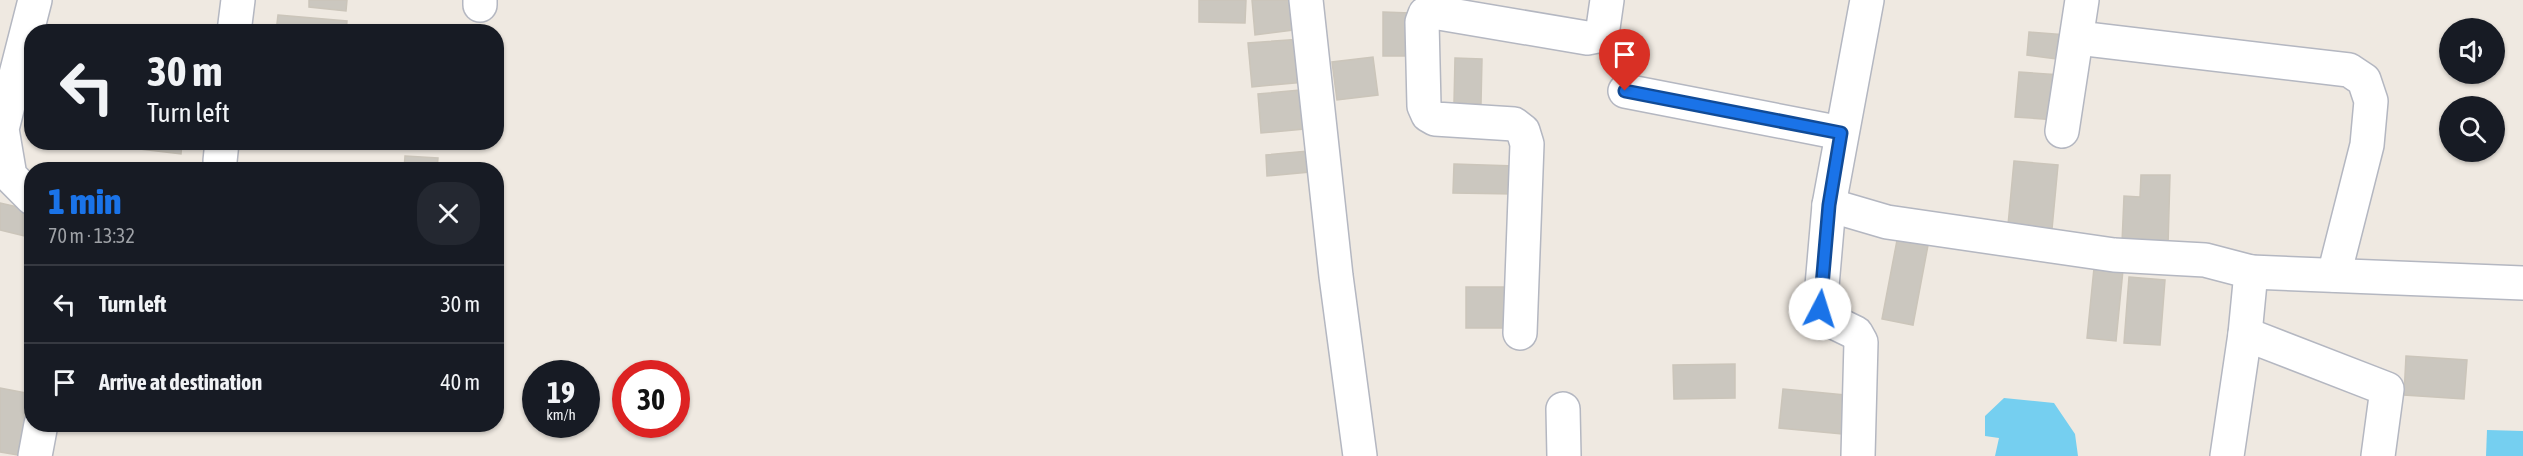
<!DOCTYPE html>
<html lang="en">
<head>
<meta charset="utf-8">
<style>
  :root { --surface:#171b24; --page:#242831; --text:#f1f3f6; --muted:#9ea1a6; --line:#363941; --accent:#1a73e8 }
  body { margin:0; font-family:"Asap Condensed",sans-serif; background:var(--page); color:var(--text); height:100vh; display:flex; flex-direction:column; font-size:22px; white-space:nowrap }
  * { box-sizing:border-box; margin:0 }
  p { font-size:20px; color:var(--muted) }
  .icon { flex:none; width:33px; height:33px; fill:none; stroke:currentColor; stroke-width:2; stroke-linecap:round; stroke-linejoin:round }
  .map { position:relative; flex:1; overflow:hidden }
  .sheet { position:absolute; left:24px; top:162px; width:480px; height:270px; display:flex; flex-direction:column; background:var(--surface); border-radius:24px; box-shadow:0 2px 4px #0004 }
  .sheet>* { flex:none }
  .top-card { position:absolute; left:24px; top:24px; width:480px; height:126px; border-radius:24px; box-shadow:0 2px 4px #0004; background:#171b24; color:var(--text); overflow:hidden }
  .fabs { position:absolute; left:2439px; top:18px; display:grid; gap:12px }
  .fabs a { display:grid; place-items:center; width:66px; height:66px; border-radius:50%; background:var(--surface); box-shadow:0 2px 4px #0004; font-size:30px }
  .speed { position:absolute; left:522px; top:360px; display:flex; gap:12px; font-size:30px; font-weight:700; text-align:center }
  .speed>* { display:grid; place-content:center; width:78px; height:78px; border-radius:50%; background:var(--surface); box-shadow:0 2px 4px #0004; line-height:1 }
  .speed small { font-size:15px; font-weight:400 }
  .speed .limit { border:9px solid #d22; background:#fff; color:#111 }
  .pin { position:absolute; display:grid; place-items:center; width:51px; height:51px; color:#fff; margin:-62px -26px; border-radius:50% 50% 50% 0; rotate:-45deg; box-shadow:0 0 6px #0007 }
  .pin .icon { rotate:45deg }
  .me { position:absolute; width:66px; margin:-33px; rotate:5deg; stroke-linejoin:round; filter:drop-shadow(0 0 4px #0008) }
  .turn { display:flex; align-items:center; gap:21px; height:126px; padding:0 24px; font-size:27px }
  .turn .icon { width:78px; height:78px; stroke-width:2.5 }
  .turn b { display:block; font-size:42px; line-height:51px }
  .round { display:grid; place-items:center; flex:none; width:63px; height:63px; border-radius:24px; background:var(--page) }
  .summary { display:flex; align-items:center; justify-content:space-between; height:102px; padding:0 24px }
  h1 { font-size:36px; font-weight:800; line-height:45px; color:var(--accent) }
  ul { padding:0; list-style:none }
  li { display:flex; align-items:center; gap:18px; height:78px; padding:0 24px; border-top:2px solid var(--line) }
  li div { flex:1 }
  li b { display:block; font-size:22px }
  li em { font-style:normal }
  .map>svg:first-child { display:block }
  .water { fill:#75cff0 }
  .building { fill:#cbc7bf; stroke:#cbc5ba; stroke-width:1.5 }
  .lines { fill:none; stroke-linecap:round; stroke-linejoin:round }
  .minor-casing { stroke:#b4b7c1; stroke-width:36 }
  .minor { stroke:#fff; stroke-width:33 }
  .route-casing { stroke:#114b97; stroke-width:15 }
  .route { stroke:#1a73e8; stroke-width:10 }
</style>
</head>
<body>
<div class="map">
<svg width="2523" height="456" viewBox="0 0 2523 456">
  <rect width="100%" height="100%" fill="#efe9e1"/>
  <!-- water -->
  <g class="water">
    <polygon points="2004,398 2054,403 2075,434 2078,456 1995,456 1999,438 1985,436 1985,416"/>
    <polygon points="2487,430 2523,431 2523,456 2486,456"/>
  </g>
  <!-- building -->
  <g class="building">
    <polygon points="309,0 347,0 346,11 309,7"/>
    <polygon points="1199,0 1246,0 1245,23 1199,22"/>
    <polygon points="1252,0 1298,0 1301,29 1255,35"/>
    <polygon points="1383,12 1410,13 1409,56 1383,56"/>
    <polygon points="278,15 347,21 346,32 276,32"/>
    <polygon points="2029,32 2067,35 2064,60 2027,55"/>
    <polygon points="1302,39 1305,82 1252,87 1248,43"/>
    <polygon points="1373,57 1378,95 1337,100 1332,62"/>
    <polygon points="1455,58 1482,59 1481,104 1454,103"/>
    <polygon points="2019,72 2061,75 2057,120 2015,117"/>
    <polygon points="1311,89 1315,128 1261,133 1258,94"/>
    <polygon points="133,142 182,142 181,154 132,148"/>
    <polygon points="1308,151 1310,172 1267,176 1266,155"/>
    <polygon points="405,156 438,158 437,170 404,170"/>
    <polygon points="2014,161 2058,165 2052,229 2008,225"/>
    <polygon points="1454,164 1515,166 1514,194 1453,193"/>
    <polygon points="2141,175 2170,175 2168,245 2122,243 2124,196 2140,197"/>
    <polygon points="0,203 31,210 25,236 0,230"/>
    <polygon points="1898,235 1929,240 1913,325 1882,319"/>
    <polygon points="2094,268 2123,270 2116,341 2087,338"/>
    <polygon points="2129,277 2165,280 2160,345 2124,343"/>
    <rect x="1466" y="287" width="48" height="41"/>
    <polygon points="2406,356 2467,360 2464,399 2404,395"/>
    <polygon points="1735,364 1735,398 1674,399 1673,365"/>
    <polygon points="0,388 32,394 32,424 24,456 0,452"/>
    <polygon points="1783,389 1845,395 1842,434 1779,428"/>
  </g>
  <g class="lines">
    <!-- minor casing -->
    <g class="minor-casing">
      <g id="minor">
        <polyline points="1306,0 1336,276 1360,456"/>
        <polyline points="1867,0 1829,205 1887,222 2114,255 2205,260 2251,272 2245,334 2227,456"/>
        <polyline points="480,5 480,0"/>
        <polyline points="234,32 238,0"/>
        <polyline points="2078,38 2349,70 2364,80 2371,101 2367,145 2334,275"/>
        <polyline points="1625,91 1841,133"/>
        <polyline points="2062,131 2082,0"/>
        <polyline points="220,161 222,142"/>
        <polyline points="32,198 10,176 2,129 35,0"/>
        <polyline points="1829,205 1820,309 1823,317 1856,333 1861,342 1858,456"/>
        <polyline points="2251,272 2523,283"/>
        <polyline points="1520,333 1527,144 1523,131 1514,124 1435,119 1428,115 1424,106 1422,22 1425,14 1433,12 1587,38 1597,36 1603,28 1607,0"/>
        <polyline points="2245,334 2387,389 2378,456"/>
        <polyline points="1563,409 1564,456"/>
        <polyline points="35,456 41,424"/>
      </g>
    </g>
    <!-- minor -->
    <use href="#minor" class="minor"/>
  </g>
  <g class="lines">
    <!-- route casing -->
    <g class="route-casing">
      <polyline id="route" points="1625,91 1841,133 1829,205 1820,309"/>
    </g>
    <!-- route -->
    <use href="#route" class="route"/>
  </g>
</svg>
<div class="fabs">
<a><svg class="icon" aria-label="sound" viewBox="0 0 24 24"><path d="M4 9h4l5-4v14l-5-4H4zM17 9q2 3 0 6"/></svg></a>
<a><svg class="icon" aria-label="search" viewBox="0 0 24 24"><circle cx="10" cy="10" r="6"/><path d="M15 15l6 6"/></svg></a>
</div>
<div class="speed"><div>19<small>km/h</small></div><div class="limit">30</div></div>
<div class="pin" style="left:1625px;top:91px;background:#d93025"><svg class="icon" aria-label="arrive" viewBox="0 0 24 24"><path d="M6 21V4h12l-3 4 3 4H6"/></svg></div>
<svg class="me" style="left:1820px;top:309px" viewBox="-20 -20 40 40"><circle r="19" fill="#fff"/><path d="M0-13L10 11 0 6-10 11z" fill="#1a73e8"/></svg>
<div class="top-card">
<div class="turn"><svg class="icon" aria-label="left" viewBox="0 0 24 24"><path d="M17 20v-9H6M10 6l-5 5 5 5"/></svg><div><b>30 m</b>Turn left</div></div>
</div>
<section class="sheet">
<div class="summary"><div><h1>1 min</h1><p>70 m · 13:32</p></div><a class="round"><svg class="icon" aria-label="close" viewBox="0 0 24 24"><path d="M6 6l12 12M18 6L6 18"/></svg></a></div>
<ul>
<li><svg class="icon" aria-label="left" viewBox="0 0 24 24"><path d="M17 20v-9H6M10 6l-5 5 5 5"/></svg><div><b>Turn left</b></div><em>30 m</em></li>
<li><svg class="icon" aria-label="arrive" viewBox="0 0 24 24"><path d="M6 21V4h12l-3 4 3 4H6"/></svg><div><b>Arrive at destination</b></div><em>40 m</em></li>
</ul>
</section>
</div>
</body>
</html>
